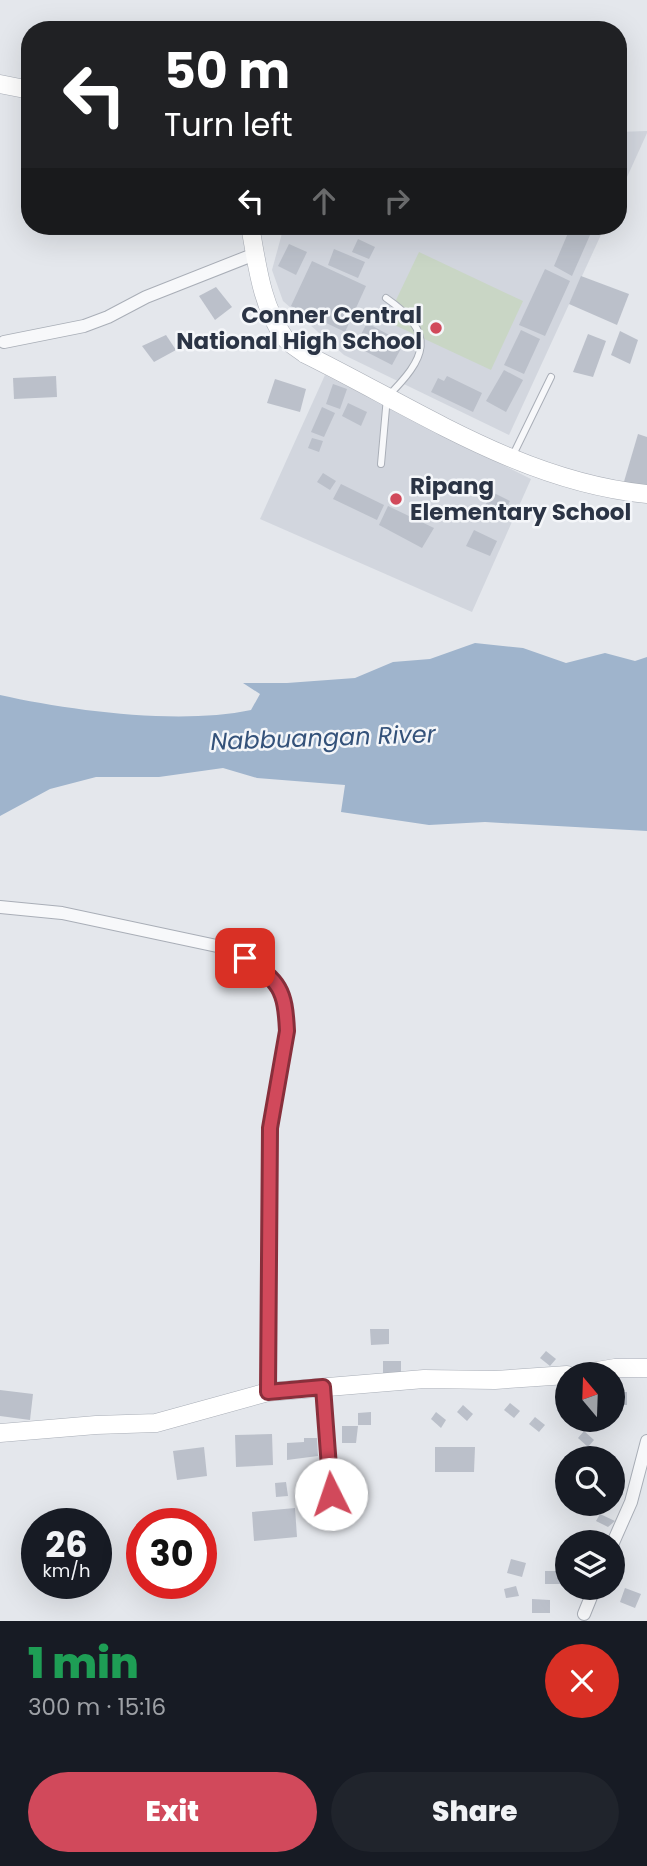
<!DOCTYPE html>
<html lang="en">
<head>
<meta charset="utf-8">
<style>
  :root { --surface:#171b24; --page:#20242c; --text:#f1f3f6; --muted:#9ea1a6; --accent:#d1495b }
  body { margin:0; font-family:Poppins,sans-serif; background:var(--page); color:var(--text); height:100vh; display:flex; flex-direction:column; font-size:26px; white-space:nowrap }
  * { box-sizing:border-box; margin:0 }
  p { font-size:23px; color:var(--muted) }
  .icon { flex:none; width:38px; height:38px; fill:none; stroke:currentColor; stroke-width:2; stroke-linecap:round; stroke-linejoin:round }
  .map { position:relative; height:1621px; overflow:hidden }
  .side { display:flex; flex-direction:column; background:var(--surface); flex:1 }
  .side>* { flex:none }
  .top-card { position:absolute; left:21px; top:21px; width:606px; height:214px; border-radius:28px; box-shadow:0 7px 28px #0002; background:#202124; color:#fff; overflow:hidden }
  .needle { width:46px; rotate:341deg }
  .tools { position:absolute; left:555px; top:1362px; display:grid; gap:14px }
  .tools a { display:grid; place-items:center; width:70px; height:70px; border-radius:50%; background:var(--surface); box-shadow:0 7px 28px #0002; font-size:35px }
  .speed { position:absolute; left:21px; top:1508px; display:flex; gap:14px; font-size:35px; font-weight:700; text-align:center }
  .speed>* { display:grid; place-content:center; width:91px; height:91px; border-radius:50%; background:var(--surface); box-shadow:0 7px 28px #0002; line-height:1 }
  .speed small { font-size:18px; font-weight:400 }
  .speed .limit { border:10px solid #d22; background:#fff; color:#111 }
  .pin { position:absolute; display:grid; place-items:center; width:60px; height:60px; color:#fff; margin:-30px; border-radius:14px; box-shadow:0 4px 10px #0006 }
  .me { position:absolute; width:77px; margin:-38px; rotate:356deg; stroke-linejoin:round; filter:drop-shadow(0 0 5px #0008) }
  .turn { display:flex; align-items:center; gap:24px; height:147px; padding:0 28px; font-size:32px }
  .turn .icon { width:91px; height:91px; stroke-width:2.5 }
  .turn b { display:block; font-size:49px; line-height:60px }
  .lanes { display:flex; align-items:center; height:66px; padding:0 28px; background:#0003; justify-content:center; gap:35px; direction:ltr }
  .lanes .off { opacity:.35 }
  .round { display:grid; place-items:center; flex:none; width:74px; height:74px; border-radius:37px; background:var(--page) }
  .headline { display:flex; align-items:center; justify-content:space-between; height:119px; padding:0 28px }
  h1 { font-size:42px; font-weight:800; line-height:52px; color:#1e9e55 }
  .button { display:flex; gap:14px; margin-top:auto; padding:14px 28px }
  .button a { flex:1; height:80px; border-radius:42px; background:var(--accent); color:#fff; font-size:28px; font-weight:800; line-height:80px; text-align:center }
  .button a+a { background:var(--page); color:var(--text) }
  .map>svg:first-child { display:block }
  .built { fill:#d2d6de }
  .green { fill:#c9d6c5 }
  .water { fill:#9fb4cc }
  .building { fill:#bbc0ca }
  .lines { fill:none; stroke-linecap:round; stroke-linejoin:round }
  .lane-casing { stroke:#a9aeb7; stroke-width:8 }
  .street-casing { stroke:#a9aeb7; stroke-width:14 }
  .secondary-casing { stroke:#a9aeb7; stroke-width:19 }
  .lane { stroke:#f7f8fa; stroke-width:6 }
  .street { stroke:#f7f8fa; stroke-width:12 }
  .secondary { stroke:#fff; stroke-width:18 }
  .route-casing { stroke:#882f3b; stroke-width:18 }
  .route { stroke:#d1495b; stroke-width:12 }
  .poi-dot { fill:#d1495b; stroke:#f4f6f9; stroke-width:2.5 }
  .labels { text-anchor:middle; stroke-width:5; stroke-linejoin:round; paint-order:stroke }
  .poi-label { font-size:23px; font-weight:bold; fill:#2b3445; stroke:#f4f6f9; text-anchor:end }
  .water-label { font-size:24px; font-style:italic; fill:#34527a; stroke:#f4f6f9 }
</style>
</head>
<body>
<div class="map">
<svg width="647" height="1621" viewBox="0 0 647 1621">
  <rect width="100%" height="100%" fill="#e4e7ec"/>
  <!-- built -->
  <g class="built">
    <polygon points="647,131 647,133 618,197 618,132"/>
    <polygon points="284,226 605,226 509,435 344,355 283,301 272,270"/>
    <polygon points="325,375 531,479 472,612 260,519"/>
  </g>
  <!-- green -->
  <polygon class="green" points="419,252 523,301 491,370 386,321"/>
  <!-- water -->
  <path class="water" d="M475,643L523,648L566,663L605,653L635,661L647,657V831L485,822L429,825L341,812L345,785L257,778L223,768L159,777H96L50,789L0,816V695C72,711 180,725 251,710L260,694L243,683H287L355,678L393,662L430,659Z"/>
  <!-- building -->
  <g class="building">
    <polygon points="571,226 594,226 572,276 554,266"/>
    <polygon points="358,239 375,247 369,259 352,252"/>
    <polygon points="289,244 307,252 296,275 278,266"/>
    <polygon points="334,249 365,262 358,278 328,265"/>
    <polygon points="312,261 366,286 345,332 291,306"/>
    <polygon points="545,269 570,281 545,336 519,325"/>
    <polygon points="581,276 629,294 617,325 569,304"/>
    <polygon points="216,287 232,307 215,320 199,296"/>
    <polygon points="367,323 404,343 392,365 355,346"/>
    <polygon points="521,330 540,339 524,374 504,365"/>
    <polygon points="620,331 638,340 630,364 611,355"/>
    <polygon points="588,334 606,341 593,377 573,372"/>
    <polygon points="166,335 176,350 154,362 142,346"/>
    <polygon points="504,370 523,380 506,412 486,401"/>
    <polygon points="56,376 57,397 14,399 13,378"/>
    <polygon points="447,376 482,393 473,412 431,392 438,378 444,381"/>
    <polygon points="275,379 306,389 300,412 267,403"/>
    <polygon points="333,384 347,389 340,409 326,404"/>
    <polygon points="348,403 367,412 361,426 342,416"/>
    <polygon points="322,407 335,413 324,437 311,432"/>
    <polygon points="638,434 647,437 647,492 623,485"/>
    <polygon points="312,438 323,441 319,452 308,448"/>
    <polygon points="323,473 336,481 330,490 317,482"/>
    <polygon points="341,484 384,505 377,520 333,499"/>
    <polygon points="492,492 510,501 502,517 484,508"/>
    <polygon points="388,506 434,528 422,548 379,525"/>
    <polygon points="474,530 497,541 490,556 466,546"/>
    <polygon points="370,1329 389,1329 389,1344 371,1345"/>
    <polygon points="546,1351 556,1359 550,1366 540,1358"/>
    <rect x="383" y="1361" width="18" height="13"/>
    <polygon points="0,1390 33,1394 30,1420 0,1416"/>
    <rect x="612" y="1392" width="15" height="13"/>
    <polygon points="510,1403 520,1411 514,1418 504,1410"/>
    <polygon points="463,1405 473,1414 467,1421 457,1412"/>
    <polygon points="371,1412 371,1425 358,1425 358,1413"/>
    <polygon points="436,1412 446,1420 441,1428 431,1419"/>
    <polygon points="535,1417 545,1425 539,1432 529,1424"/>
    <polygon points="342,1426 358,1426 356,1443 342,1443"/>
    <polygon points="584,1431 594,1440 588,1447 578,1438"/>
    <polygon points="272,1434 273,1465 236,1467 235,1435"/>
    <polygon points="304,1438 317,1438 318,1456 287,1460 287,1443 304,1442"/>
    <polygon points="204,1447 207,1476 177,1480 173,1451"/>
    <polygon points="435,1447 475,1447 474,1472 435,1472"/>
    <polygon points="286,1482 288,1496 276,1497 275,1483"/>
    <polygon points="295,1508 297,1537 254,1541 252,1512"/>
    <polygon points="600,1514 615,1521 608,1527 596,1521"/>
    <polygon points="511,1559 526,1563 522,1577 507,1573"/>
    <rect x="545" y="1571" width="18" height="13"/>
    <polygon points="516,1586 519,1596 506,1598 504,1589"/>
    <polygon points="625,1588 641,1594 635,1608 620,1602"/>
    <polygon points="532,1599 550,1600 550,1613 532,1613"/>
  </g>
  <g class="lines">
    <!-- lane casing -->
    <g class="lane-casing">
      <g id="lane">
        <polyline points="512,457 551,377"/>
        <path d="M381,464L387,397C426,358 438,334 386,298"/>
      </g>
    </g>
    <!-- street casing -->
    <g class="street-casing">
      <g id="street">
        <polyline points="4,342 84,326 108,317 146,297 255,254"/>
        <polyline points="0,907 62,913 231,949 259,968 280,987 285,1001 287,1031 270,1128 268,1392"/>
        <polyline points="323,1386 333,1521"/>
        <polyline points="612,1545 631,1502 647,1441"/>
        <polyline points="584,1614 595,1587"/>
      </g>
    </g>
    <!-- secondary casing -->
    <g class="secondary-casing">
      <g id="secondary">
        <polyline points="0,84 30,90"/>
        <path d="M250,226C257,263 261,305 284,337C289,344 299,349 305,354C415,408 522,482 647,494"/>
        <polyline points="579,1374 615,1368 647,1368"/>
        <polyline points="0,1433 96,1425 156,1423 268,1392 424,1379 495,1380 567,1375"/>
      </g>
    </g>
    <!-- lane -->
    <use href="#lane" class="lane"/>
    <!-- street -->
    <use href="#street" class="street"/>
    <!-- secondary -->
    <use href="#secondary" class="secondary"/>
  </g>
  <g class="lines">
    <!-- route casing -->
    <g class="route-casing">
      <path id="route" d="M245,958C280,982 285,989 287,1031L270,1128L268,1392L323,1387L331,1494"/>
    </g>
    <!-- route -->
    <use href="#route" class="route"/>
  </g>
  <!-- markers -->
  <g class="poi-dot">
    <circle cx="436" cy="328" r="7"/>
    <circle cx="396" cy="499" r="7"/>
  </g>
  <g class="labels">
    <!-- poi labels -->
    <g class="poi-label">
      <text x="422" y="323">Conner Central<tspan x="422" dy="26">National High School</tspan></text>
      <text x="410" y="494" text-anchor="start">Ripang<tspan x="410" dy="26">Elementary School</tspan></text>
    </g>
    <!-- water labels -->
    <g class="water-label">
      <text transform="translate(323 738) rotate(-2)" y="8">Nabbuangan River</text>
    </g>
  </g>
</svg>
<div class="tools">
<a><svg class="needle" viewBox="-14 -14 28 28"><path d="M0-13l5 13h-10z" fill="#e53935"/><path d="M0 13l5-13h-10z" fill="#9ea1a6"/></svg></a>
<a><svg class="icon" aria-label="search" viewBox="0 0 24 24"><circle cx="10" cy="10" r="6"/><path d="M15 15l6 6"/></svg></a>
<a><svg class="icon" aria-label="layers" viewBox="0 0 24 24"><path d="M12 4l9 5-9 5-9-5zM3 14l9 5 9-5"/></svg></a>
</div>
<div class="speed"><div>26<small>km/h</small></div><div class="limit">30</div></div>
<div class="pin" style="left:245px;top:958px;background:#d93025"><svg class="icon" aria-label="arrive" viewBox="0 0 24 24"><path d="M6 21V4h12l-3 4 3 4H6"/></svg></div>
<svg class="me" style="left:331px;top:1494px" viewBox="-20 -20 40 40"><circle r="19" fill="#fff"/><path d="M0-13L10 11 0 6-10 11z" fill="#d1495b"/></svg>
<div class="top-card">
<div class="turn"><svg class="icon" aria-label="left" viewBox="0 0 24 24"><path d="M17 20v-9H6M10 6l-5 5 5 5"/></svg><div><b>50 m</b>Turn left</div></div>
<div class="lanes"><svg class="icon" aria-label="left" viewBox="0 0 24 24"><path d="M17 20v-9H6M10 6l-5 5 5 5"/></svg><svg class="icon off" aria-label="ahead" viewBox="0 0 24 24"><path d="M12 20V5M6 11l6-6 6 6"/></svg><svg class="icon off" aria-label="right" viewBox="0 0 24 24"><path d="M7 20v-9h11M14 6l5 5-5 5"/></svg></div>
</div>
</div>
<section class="side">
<div class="headline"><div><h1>1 min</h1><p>300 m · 15:16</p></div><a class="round" style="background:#d93025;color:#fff"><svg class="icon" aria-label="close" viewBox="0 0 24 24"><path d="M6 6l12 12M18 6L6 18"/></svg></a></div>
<div class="button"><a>Exit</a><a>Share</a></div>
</section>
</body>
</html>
